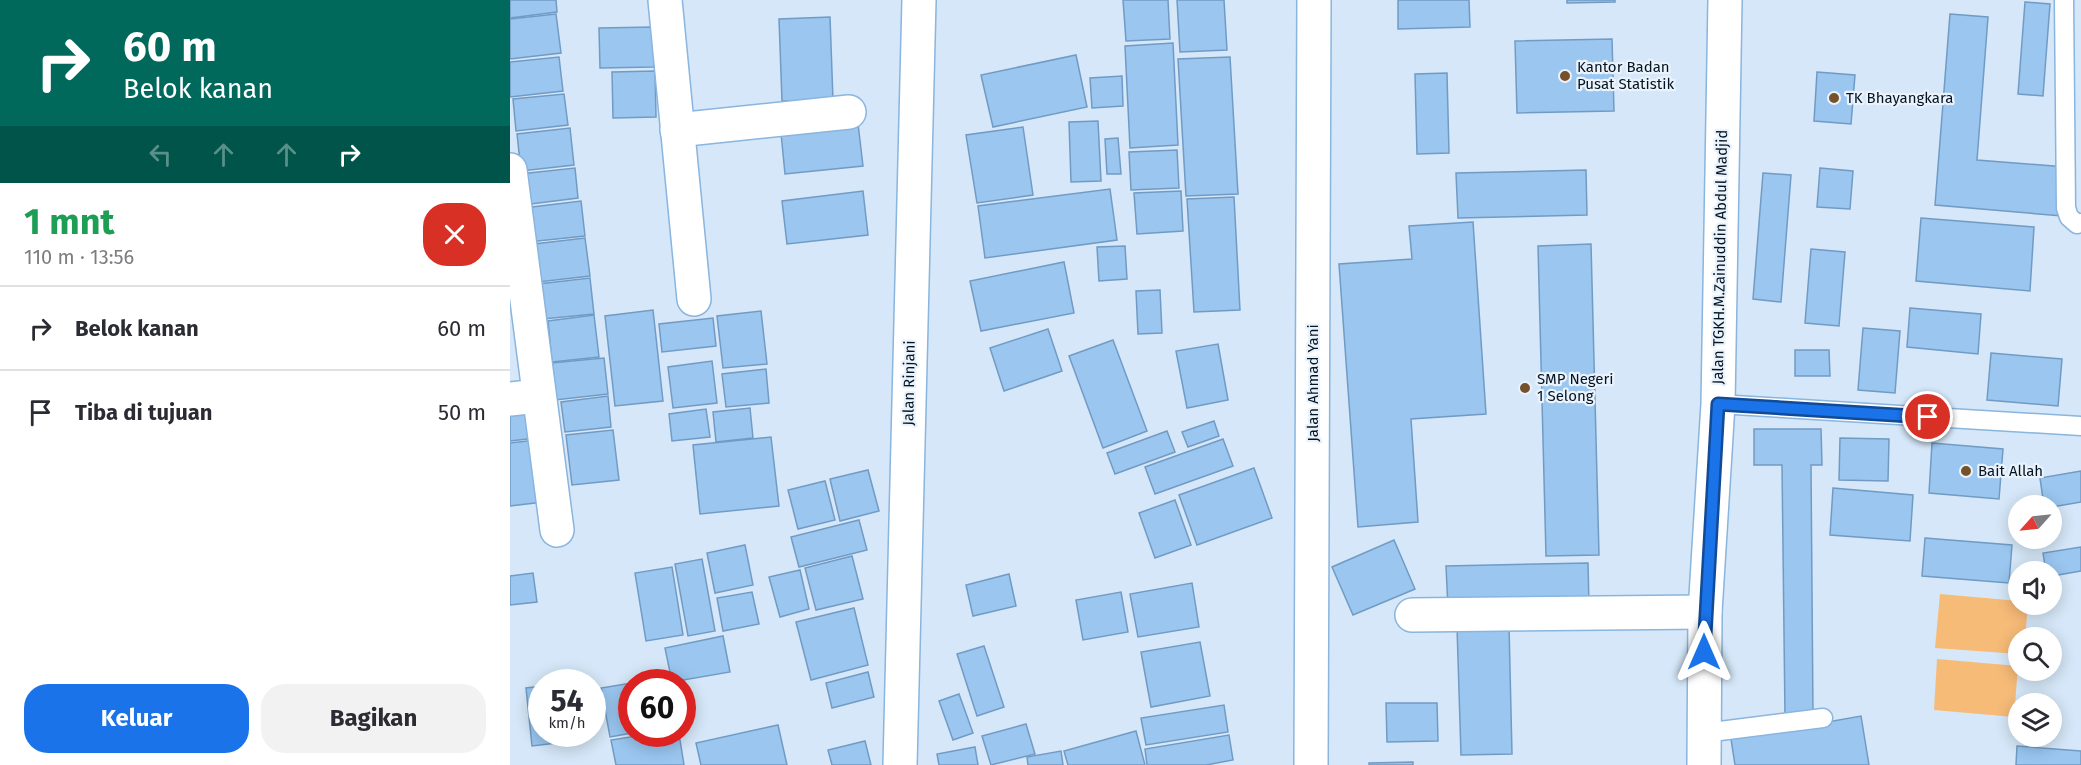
<!DOCTYPE html>
<html lang="id">
<head>
<meta charset="utf-8">
<style>
  :root { --surface:#fff; --page:#f2f2f3; --text:#2b2b33; --muted:#7c7c81; --line:#e1e1e2; --accent:#1a73e8 }
  body { margin:0; font-family:"Fira Sans",sans-serif; background:var(--page); color:var(--text); height:100vh; display:flex; flex-direction:column; font-size:22px; white-space:nowrap }
  * { box-sizing:border-box; margin:0 }
  p { font-size:20px; color:var(--muted) }
  .icon { flex:none; width:33px; height:33px; fill:none; stroke:currentColor; stroke-width:2; stroke-linecap:round; stroke-linejoin:round }
  .map { position:relative; flex:1; overflow:hidden }
  .panel { display:flex; flex-direction:column; background:var(--surface); width:510px }
  .panel>* { flex:none }
  .guide { background:#00695c; color:#fff; overflow:hidden }
  .needle { width:39px; rotate:243deg }
  .buttons { position:absolute; left:1498px; top:495px; display:grid; gap:12px }
  .buttons a { display:grid; place-items:center; width:54px; height:54px; border-radius:50%; background:var(--surface); box-shadow:0 3px 15px #0003; font-size:30px }
  .speed { position:absolute; left:18px; top:669px; display:flex; gap:12px; font-size:30px; font-weight:700; text-align:center }
  .speed>* { display:grid; place-content:center; width:78px; height:78px; border-radius:50%; background:var(--surface); box-shadow:0 3px 15px #0003; line-height:1 }
  .speed small { font-size:15px; font-weight:400 }
  .speed .limit { border:9px solid #d22; background:#fff; color:#111 }
  .pin { position:absolute; display:grid; place-items:center; width:51px; height:51px; color:#fff; margin:-26px; border:3px solid #fff; border-radius:50%; box-shadow:0 2px 6px #0007 }
  .me { position:absolute; width:66px; margin:-33px; rotate:0deg; stroke-linejoin:round; filter:drop-shadow(0 0 4px #0008) }
  .turn { display:flex; align-items:center; gap:21px; height:126px; padding:0 24px; font-size:27px }
  .turn .icon { width:78px; height:78px; stroke-width:2.5 }
  .turn b { display:block; font-size:42px; line-height:51px }
  .lanes { display:flex; align-items:center; height:57px; padding:0 24px; background:#0003; justify-content:center; gap:30px; direction:ltr }
  .lanes .off { opacity:.35 }
  .round { display:grid; place-items:center; flex:none; width:63px; height:63px; border-radius:24px; background:var(--page) }
  .summary { display:flex; align-items:center; justify-content:space-between; height:102px; padding:0 24px }
  h1 { font-size:36px; font-weight:700; line-height:45px; color:#1e9e55 }
  .cta { display:flex; gap:12px; margin-top:auto; padding:12px 24px }
  .cta a { flex:1; height:69px; border-radius:24px; background:var(--accent); color:#fff; font-size:24px; font-weight:700; line-height:69px; text-align:center }
  .cta a+a { background:var(--page); color:var(--text) }
  ul { padding:0; list-style:none }
  li { display:flex; align-items:center; gap:18px; height:84px; padding:0 24px; border-top:2px solid var(--line) }
  li div { flex:1 }
  li b { display:block; font-size:22px }
  li em { font-style:normal }
  main { display:flex; flex:1; min-height:0 }
  .map>svg:first-child { display:block }
  .green { fill:#f7bb78 }
  .building { fill:#9ac6f0; stroke:#719bc4; stroke-width:1.5 }
  .lines { fill:none; stroke-linecap:round; stroke-linejoin:round }
  .lane-casing { stroke:#89b5de; stroke-width:21 }
  .street-casing { stroke:#89b5de; stroke-width:36 }
  .secondary-casing { stroke:#89b5de; stroke-width:36 }
  .primary-casing { stroke:#89b5de; stroke-width:36 }
  .lane { stroke:#fff; stroke-width:18 }
  .street { stroke:#fff; stroke-width:33 }
  .secondary { stroke:#fff; stroke-width:33 }
  .primary { stroke:#fff; stroke-width:33 }
  .route-casing { stroke:#114b97; stroke-width:15 }
  .route { stroke:#1a73e8; stroke-width:10 }
  .poi-dot { fill:#75522b; stroke:#eaf3fc; stroke-width:2 }
  .labels { text-anchor:middle; stroke-width:4.5; stroke-linejoin:round; paint-order:stroke }
  .poi-label { font-size:15px; fill:#041423; stroke:#eaf3fc; text-anchor:start }
  .street-label { font-size:15px; fill:#041423; stroke:#eaf3fc }
</style>
</head>
<body>
<main>
<section class="panel">
<div class="guide">
<div class="turn"><svg class="icon" aria-label="right" viewBox="0 0 24 24"><path d="M7 20v-9h11M14 6l5 5-5 5"/></svg><div><b>60 m</b>Belok kanan</div></div>
<div class="lanes"><svg class="icon off" aria-label="left" viewBox="0 0 24 24"><path d="M17 20v-9H6M10 6l-5 5 5 5"/></svg><svg class="icon off" aria-label="ahead" viewBox="0 0 24 24"><path d="M12 20V5M6 11l6-6 6 6"/></svg><svg class="icon off" aria-label="ahead" viewBox="0 0 24 24"><path d="M12 20V5M6 11l6-6 6 6"/></svg><svg class="icon" aria-label="right" viewBox="0 0 24 24"><path d="M7 20v-9h11M14 6l5 5-5 5"/></svg></div>
</div>
<div class="summary"><div><h1>1 mnt</h1><p>110 m · 13:56</p></div><a class="round" style="background:#d93025;color:#fff"><svg class="icon" aria-label="close" viewBox="0 0 24 24"><path d="M6 6l12 12M18 6L6 18"/></svg></a></div>
<ul>
<li><svg class="icon" aria-label="right" viewBox="0 0 24 24"><path d="M7 20v-9h11M14 6l5 5-5 5"/></svg><div><b>Belok kanan</b></div><em>60 m</em></li>
<li><svg class="icon" aria-label="arrive" viewBox="0 0 24 24"><path d="M6 21V4h12l-3 4 3 4H6"/></svg><div><b>Tiba di tujuan</b></div><em>50 m</em></li>
</ul>
<div class="cta"><a>Keluar</a><a>Bagikan</a></div>
</section>
<div class="map">
<svg width="1571" height="765" viewBox="0 0 1571 765">
  <rect width="100%" height="100%" fill="#d5e7f8"/>
  <!-- green -->
  <g class="green">
    <polygon points="1430,594 1509,601 1509,604 1518,605 1515,637 1509,638 1509,654 1425,648"/>
    <polygon points="1427,659 1508,666 1504,717 1424,710"/>
  </g>
  <!-- building -->
  <g class="building">
    <polygon points="0,0 46,0 47,12 0,18"/>
    <polygon points="613,0 658,0 660,39 616,41"/>
    <polygon points="667,0 714,0 717,50 670,52"/>
    <polygon points="888,0 959,0 960,27 888,29"/>
    <polygon points="1057,0 1105,0 1105,2 1057,3"/>
    <polygon points="1515,2 1540,4 1533,96 1508,94"/>
    <polygon points="46,14 51,53 0,59 0,19"/>
    <polygon points="1440,14 1478,17 1467,160 1556,167 1552,216 1425,205"/>
    <polygon points="320,17 323,100 272,101 269,19"/>
    <polygon points="143,27 144,67 90,68 89,28"/>
    <polygon points="1102,39 1104,111 1007,113 1005,41"/>
    <polygon points="663,43 668,145 620,148 615,46"/>
    <polygon points="566,55 577,107 483,127 471,75"/>
    <polygon points="49,57 53,91 0,97 0,62"/>
    <polygon points="720,57 728,194 676,196 668,59"/>
    <polygon points="145,71 146,117 103,118 102,72"/>
    <polygon points="1307,72 1345,75 1341,124 1304,121"/>
    <polygon points="937,73 939,153 907,154 905,74"/>
    <polygon points="612,76 613,106 582,108 580,78"/>
    <polygon points="54,94 58,125 6,131 3,99"/>
    <polygon points="347,115 353,166 275,174 270,123"/>
    <polygon points="588,121 591,181 561,182 559,122"/>
    <polygon points="513,127 523,195 467,203 456,135"/>
    <polygon points="60,128 64,165 11,171 7,134"/>
    <polygon points="608,138 611,174 597,174 595,139"/>
    <polygon points="667,150 669,188 621,190 619,152"/>
    <polygon points="65,168 68,198 13,205 10,174"/>
    <polygon points="1310,168 1343,171 1340,209 1307,207"/>
    <polygon points="1076,170 1077,215 948,218 946,173"/>
    <polygon points="1253,173 1281,175 1271,302 1243,299"/>
    <polygon points="600,189 607,240 475,258 468,206"/>
    <polygon points="353,191 358,235 277,244 272,201"/>
    <polygon points="671,191 673,231 627,234 624,193"/>
    <polygon points="724,197 730,310 684,312 677,199"/>
    <polygon points="71,201 75,236 18,242 14,208"/>
    <polygon points="1411,218 1524,227 1520,291 1406,281"/>
    <polygon points="963,222 976,414 901,419 908,522 848,527 829,264 902,259 899,226"/>
    <polygon points="75,238 80,276 28,282 24,244"/>
    <polygon points="1081,244 1089,555 1036,556 1028,246"/>
    <polygon points="615,246 617,279 589,281 587,247"/>
    <polygon points="1301,249 1335,252 1329,326 1295,323"/>
    <polygon points="554,262 564,313 471,331 460,281"/>
    <polygon points="80,278 84,314 33,319 28,284"/>
    <polygon points="650,290 652,333 628,334 626,291"/>
    <polygon points="1400,308 1471,314 1468,354 1397,347"/>
    <polygon points="143,310 153,401 105,406 95,316"/>
    <polygon points="251,311 257,364 213,368 207,316"/>
    <polygon points="84,315 89,357 42,362 38,321"/>
    <polygon points="203,318 206,346 152,352 149,324"/>
    <polygon points="1353,328 1390,331 1385,393 1348,390"/>
    <polygon points="538,329 552,371 494,391 480,348"/>
    <polygon points="603,340 637,431 593,448 559,356"/>
    <polygon points="708,344 718,400 677,408 666,351"/>
    <polygon points="1285,350 1319,350 1320,376 1285,376"/>
    <polygon points="1481,353 1552,359 1548,406 1477,400"/>
    <polygon points="94,358 98,394 45,400 41,363"/>
    <polygon points="202,361 207,403 163,408 158,367"/>
    <polygon points="256,369 259,403 216,407 212,374"/>
    <polygon points="98,396 101,427 55,432 51,402"/>
    <polygon points="23,408 26,438 0,441 0,410"/>
    <polygon points="240,408 243,438 206,442 203,412"/>
    <polygon points="196,409 200,437 162,441 159,414"/>
    <polygon points="704,421 709,436 678,447 672,432"/>
    <polygon points="1244,429 1311,429 1312,465 1301,465 1303,716 1275,716 1272,465 1244,465"/>
    <polygon points="103,430 109,480 62,485 56,435"/>
    <polygon points="657,431 665,452 605,474 597,453"/>
    <polygon points="261,437 269,506 190,514 183,445"/>
    <polygon points="1330,438 1379,439 1378,481 1329,480"/>
    <polygon points="713,439 723,466 645,494 635,467"/>
    <polygon points="26,440 33,502 0,506 0,443"/>
    <polygon points="1422,443 1493,449 1489,499 1419,493"/>
    <polygon points="744,468 762,518 687,545 669,495"/>
    <polygon points="358,470 369,511 330,521 320,479"/>
    <polygon points="1571,471 1571,502 1542,507 1534,506 1530,478"/>
    <polygon points="315,481 325,520 288,529 278,490"/>
    <polygon points="1323,488 1403,495 1400,541 1320,535"/>
    <polygon points="665,500 681,545 645,558 629,513"/>
    <polygon points="349,520 357,550 289,567 281,537"/>
    <polygon points="1415,538 1502,545 1499,583 1412,576"/>
    <polygon points="884,540 905,589 843,615 822,567"/>
    <polygon points="235,545 243,585 205,593 197,553"/>
    <polygon points="1571,547 1571,571 1542,576 1542,572 1536,572 1533,553"/>
    <polygon points="342,556 353,599 306,610 295,568"/>
    <polygon points="192,559 205,631 178,636 165,564"/>
    <polygon points="1078,563 1079,605 938,608 936,566"/>
    <polygon points="162,567 173,635 136,641 125,573"/>
    <polygon points="290,570 299,609 270,617 259,577"/>
    <polygon points="23,573 27,602 0,605 0,576"/>
    <polygon points="499,574 506,606 463,616 456,585"/>
    <polygon points="682,583 689,627 628,637 620,594"/>
    <polygon points="242,592 249,624 213,631 207,598"/>
    <polygon points="611,592 618,632 573,640 566,600"/>
    <polygon points="344,608 358,665 301,680 286,622"/>
    <polygon points="999,626 1002,754 951,755 947,627"/>
    <polygon points="213,636 220,672 162,682 155,648"/>
    <polygon points="690,642 700,696 641,707 631,652"/>
    <polygon points="474,646 494,707 467,716 447,654"/>
    <polygon points="358,672 364,697 322,708 316,683"/>
    <polygon points="155,677 156,682 122,682"/>
    <polygon points="122,683 122,733 100,737 91,688"/>
    <polygon points="32,686 32,734 71,734 72,740 22,746 16,688"/>
    <polygon points="449,694 463,733 443,740 429,701"/>
    <polygon points="876,703 927,703 928,741 877,742"/>
    <polygon points="714,705 718,732 636,745 631,718"/>
    <polygon points="1351,716 1359,765 1225,765 1221,739"/>
    <polygon points="516,724 525,754 481,765 472,736"/>
    <polygon points="268,725 277,765 191,765 186,743"/>
    <polygon points="626,731 635,765 558,765 554,751"/>
    <polygon points="139,734 169,734 174,765 106,765 101,740"/>
    <polygon points="719,735 723,760 696,765 637,765 635,749"/>
    <polygon points="355,741 361,765 322,765 318,750"/>
    <polygon points="1507,746 1571,751 1571,765 1506,765"/>
    <polygon points="465,747 468,765 429,765 427,754"/>
    <polygon points="551,751 553,765 518,765 517,757"/>
    <polygon points="903,762 903,765 859,765 859,763"/>
  </g>
  <g class="lines">
    <!-- lane casing -->
    <g class="lane-casing">
      <g id="lane">
        <polyline points="1554,0 1556,208 1559,217 1567,224 1571,223"/>
        <polyline points="1208,404 1571,426"/>
        <polyline points="1194,733 1313,718"/>
      </g>
    </g>
    <!-- street casing -->
    <g class="street-casing">
      <g id="street">
        <polyline points="155,0 184,299"/>
        <polyline points="167,130 339,112"/>
        <polyline points="0,170 47,530"/>
        <polyline points="0,399 28,396"/>
        <polyline points="902,615 1195,612"/>
      </g>
    </g>
    <!-- secondary casing -->
    <g class="secondary-casing">
      <g id="secondary">
        <polyline points="390,765 409,0"/>
        <polyline points="801,765 804,0"/>
      </g>
    </g>
    <!-- primary casing -->
    <g class="primary-casing">
      <polyline id="primary" points="1194,765 1195,612 1208,404 1215,0"/>
    </g>
    <!-- lane -->
    <use href="#lane" class="lane"/>
    <!-- street -->
    <use href="#street" class="street"/>
    <!-- secondary -->
    <use href="#secondary" class="secondary"/>
    <!-- primary -->
    <use href="#primary" class="primary"/>
  </g>
  <g class="lines">
    <!-- route casing -->
    <g class="route-casing">
      <polyline id="route" points="1194,652 1208,404 1418,417"/>
    </g>
    <!-- route -->
    <use href="#route" class="route"/>
  </g>
  <!-- markers -->
  <g class="poi-dot">
    <circle cx="1055" cy="76" r="6"/>
    <circle cx="1324" cy="98" r="6"/>
    <circle cx="1015" cy="388" r="6"/>
    <circle cx="1456" cy="471" r="6"/>
  </g>
  <g class="labels">
    <!-- poi labels -->
    <g class="poi-label">
      <text x="1067" y="72">Kantor Badan<tspan x="1067" dy="17">Pusat Statistik</tspan></text>
      <text x="1336" y="103">TK Bhayangkara</text>
      <text x="1027" y="384">SMP Negeri<tspan x="1027" dy="17">1 Selong</tspan></text>
      <text x="1468" y="476">Bait Allah</text>
    </g>
    <!-- street labels -->
    <g class="street-label">
      <text transform="translate(1210 257) rotate(-89)" y="5">Jalan TGKH.M.Zainuddin Abdul Madjid</text>
      <text transform="translate(399 383) rotate(-89)" y="5">Jalan Rinjani</text>
      <text transform="translate(803 383) rotate(-90)" y="5">Jalan Ahmad Yani</text>
    </g>
  </g>
</svg>
<div class="buttons">
<a><svg class="needle" viewBox="-14 -14 28 28"><path d="M0-13l5 13h-10z" fill="#e53935"/><path d="M0 13l5-13h-10z" fill="#7c7c81"/></svg></a>
<a><svg class="icon" aria-label="sound" viewBox="0 0 24 24"><path d="M4 9h4l5-4v14l-5-4H4zM17 9q2 3 0 6"/></svg></a>
<a><svg class="icon" aria-label="search" viewBox="0 0 24 24"><circle cx="10" cy="10" r="6"/><path d="M15 15l6 6"/></svg></a>
<a><svg class="icon" aria-label="layers" viewBox="0 0 24 24"><path d="M12 4l9 5-9 5-9-5zM3 14l9 5 9-5"/></svg></a>
</div>
<div class="speed"><div>54<small>km/h</small></div><div class="limit">60</div></div>
<div class="pin" style="left:1418px;top:417px;background:#d93025"><svg class="icon" aria-label="arrive" viewBox="0 0 24 24"><path d="M6 21V4h12l-3 4 3 4H6"/></svg></div>
<svg class="me" style="left:1194px;top:652px" viewBox="-20 -20 40 40"><path d="M0-17L14 15 0 8-14 15z" fill="#1a73e8" stroke="#fff" stroke-width="4"/></svg>
</div>
</main>
</body>
</html>
